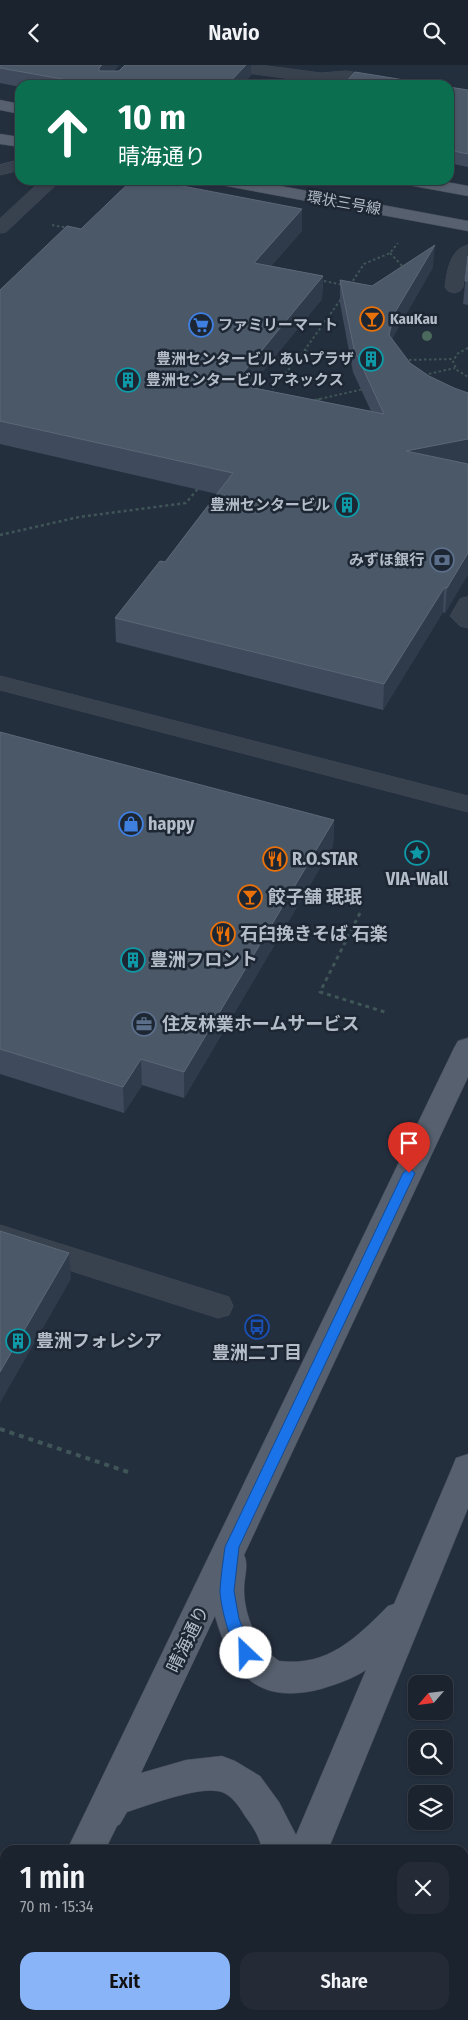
<!DOCTYPE html>
<html lang="en">
<head>
<meta charset="utf-8">
<style>
  :root { --surface:#1b232e; --page:#242b36; --text:#f1f3f6; --muted:#a0a4aa; --line:#39404a; --accent:#8ab4f8 }
  body { margin:0; font-family:"Fira Sans Condensed","Noto Sans JP",sans-serif; background:var(--page); color:var(--text); height:100vh; display:flex; flex-direction:column; font-size:19px; white-space:nowrap }
  * { box-sizing:border-box; margin:0 }
  p { font-size:16px; color:var(--muted) }
  .icon { flex:none; width:28px; height:28px; fill:none; stroke:currentColor; stroke-width:2; stroke-linecap:round; stroke-linejoin:round }
  .map { position:relative; flex:1; overflow:hidden }
  .side { position:absolute; left:0px; top:1780px; width:469px; height:175px; display:flex; flex-direction:column; background:var(--surface); border-radius:15px 15px 0 0; box-shadow:0 1px 4px #0004,0 0 0 1px var(--line) }
  .side>* { flex:none }
  .hud { position:absolute; left:15px; top:15px; width:439px; height:105px; border-radius:15px; box-shadow:0 1px 4px #0004,0 0 0 1px var(--line); background:#0b6e4f; color:#fff; overflow:hidden }
  .needle { width:32px; rotate:242deg }
  .controls { position:absolute; left:408px; top:1610px; display:grid; gap:10px }
  .controls a { display:grid; place-items:center; width:45px; height:45px; border-radius:10px; background:var(--surface); box-shadow:0 1px 4px #0004,0 0 0 1px var(--line); font-size:25px }
  .pin { position:absolute; display:grid; place-items:center; width:42px; height:42px; color:#fff; margin:-51px -21px; border-radius:50% 50% 50% 0; rotate:-45deg; box-shadow:0 0 5px #0007 }
  .pin .icon { rotate:45deg }
  .me { position:absolute; width:55px; margin:-28px; rotate:336deg; stroke-linejoin:round; filter:drop-shadow(0 0 4px #0008) }
  .turn { display:flex; align-items:center; gap:18px; height:105px; padding:0 20px; font-size:22px }
  .turn .icon { width:65px; height:65px; stroke-width:2.5 }
  .turn b { display:block; font-size:35px; line-height:42px }
  .round { display:grid; place-items:center; flex:none; width:52px; height:52px; border-radius:15px; background:var(--page) }
  .headline { display:flex; align-items:center; justify-content:space-between; height:85px; padding:0 20px }
  h1 { font-size:30px; font-weight:600; line-height:38px }
  .action { display:flex; gap:10px; margin-top:auto; padding:10px 20px }
  .action a { flex:1; height:58px; border-radius:15px; background:var(--accent); color:#111; font-size:20px; font-weight:600; line-height:58px; text-align:center }
  .action a+a { background:var(--page); color:var(--text) }
  header { display:flex; justify-content:space-between; align-items:center; height:65px; padding:0 20px; background:var(--surface); font-size:22px; font-weight:600 }
  .map>svg:first-child { display:block }
  .lines { fill:none; stroke-linecap:round; stroke-linejoin:round }
  .minor-casing { stroke:#414a57; stroke-width:1 }
  .major-casing { stroke:#414a57; stroke-width:1 }
  .path-far3 { stroke:#3f5557; stroke-width:2; stroke-dasharray:2.5 2.5; stroke-linecap:butt }
  .path-far2 { stroke:#3f5557; stroke-width:2.5; stroke-dasharray:3 3; stroke-linecap:butt }
  .path-far1 { stroke:#3f5557; stroke-width:3; stroke-dasharray:4 4; stroke-linecap:butt }
  .path { stroke:#3f5557; stroke-width:4; stroke-dasharray:5 5; stroke-linecap:butt }
  .minor { fill:#38414e; fill-rule:evenodd }
  .major { fill:#56606e; fill-rule:evenodd }
  .tree { fill:#4b6a5d }
  .wall { fill:#3f4b5c }
  .shaded-wall { fill:#2f3b4b }
  .building { fill:#4b5868; stroke:#5c6777 }
  .route { fill:#1a73e8; stroke:#114b97 }
  .labels { text-anchor:middle; stroke-width:5; stroke-linejoin:round; paint-order:stroke }
  .far-street-label { font-size:15px; fill:#b4bcc9; stroke:#1d2633 }
  .far-poi-label { font-size:15px; font-weight:bold; fill:#b4bcc9; stroke:#1d2633; text-anchor:start }
  .poi-label { font-size:18px; font-weight:bold; fill:#b4bcc9; stroke:#1d2633; text-anchor:start }
  .street-label { font-size:18px; fill:#b4bcc9; stroke:#1d2633 }
</style>
</head>
<body>
<header><svg class="icon" aria-label="back" viewBox="0 0 24 24"><path d="M15 5l-7 7 7 7"/></svg>Navio<svg class="icon" aria-label="search" viewBox="0 0 24 24"><circle cx="10" cy="10" r="6"/><path d="M15 15l6 6"/></svg></header>
<div class="map">
<svg width="468" height="1955" viewBox="0 0 468 1955">
  <rect width="100%" height="100%" fill="#242f3e"/>
  <g class="lines">
    <!-- minor casing -->
    <g class="minor-casing">
      <g id="minor">
        <polygon points="217,0 260,0 321,8 346,6 400,15 406,17 408,20 372,20 346,16 321,18 225,5 219,3"/>
        <polygon points="20,95 20,105 0,110 0,100"/>
        <polygon points="42,115 61,115 6,167 0,168 0,154"/>
        <path d="M468,180V197L466,200L463,222L460,226L454,228L448,226L445,222C447,206 450,184 468,180Z"/>
        <polygon points="468,532 468,563 460,561 450,551 460,534"/>
        <polygon points="0,611 468,731 468,747 0,625"/>
        <polygon points="0,1160 229,1232 233,1241 229,1250 218,1253 0,1183"/>
      </g>
    </g>
    <!-- major casing -->
    <g class="major-casing">
      <g id="major">
        <polygon points="0,35 20,39 20,49 0,45"/>
        <polygon points="0,69 20,72 20,82 0,79"/>
        <polygon points="212,115 249,115 468,156 468,166 221,120 215,119"/>
        <polygon points="399,115 436,115 468,121 468,131 408,120 402,119"/>
        <path d="M468,973V1012L244,1490C249,1500 244,1512 244,1524C244,1551 257,1581 279,1596C328,1602 356,1573 388,1541L394,1539L452,1403L456,1393L468,1389V1443L328,1785H262C260,1772 253,1762 245,1751C239,1741 230,1727 217,1726C197,1722 148,1740 127,1747L120,1759L117,1761L105,1785H67L454,983L458,976ZM215,1551C232,1610 257,1640 321,1624C337,1619 352,1614 366,1605L296,1770L279,1737L260,1711L235,1696L222,1691L186,1695L141,1708Z"/>
        <polygon points="5,1925 5,1950 23,1950 20,1955 0,1955 0,1927"/>
        <polygon points="220,1950 260,1950 258,1955 218,1955"/>
      </g>
    </g>
    <!-- path-far3 -->
    <g class="path-far3">
      <polyline points="52,160 68,163"/>
      <polyline points="390,188 405,204"/>
      <polyline points="319,215 344,220"/>
      <polyline points="350,220 364,199 390,188 398,178"/>
      <polyline points="468,283 457,289 453,297 457,305 468,312"/>
      <polyline points="305,286 353,290"/>
      <polyline points="404,295 453,294"/>
      <polyline points="424,310 455,303"/>
      <polyline points="269,328 304,286 341,234"/>
      <polyline points="315,335 364,324"/>
    </g>
    <!-- path-far2 -->
    <g class="path-far2">
      <polyline points="312,336 321,334"/>
      <polyline points="0,470 79,452 186,438 200,421"/>
    </g>
    <!-- path-far1 -->
    <polyline class="path-far1" points="360,848 320,927 388,948"/>
    <!-- path -->
    <g class="path">
      <polyline points="0,1364 128,1407"/>
      <polyline points="385,1950 399,1955"/>
    </g>
    <!-- minor -->
    <use href="#minor" class="minor"/>
    <!-- major -->
    <use href="#major" class="major"/>
  </g>
  <!-- trees -->
  <circle class="tree" cx="427" cy="271" r="5"/>
  <!-- wall -->
  <g class="wall">
    <polygon points="0,0 119,0 113,6 251,10 242,20 20,20 20,22 0,18"/>
    <polygon points="449,22 468,25 468,102 449,98"/>
    <polygon points="302,144 302,166 271,201 323,211 322,234 250,322 371,346 353,307 340,238 340,215 372,221 433,202 393,272 392,274 468,397 464,398 468,399 468,509 445,548 443,547 383,645 116,577 115,553 165,497 217,429 0,379 0,225 81,164"/>
    <polygon points="468,191 468,240 463,239"/>
    <polygon points="0,667 334,755 333,781 184,1033 142,1020 124,1048 0,1009"/>
  </g>
  <!-- shaded-wall -->
  <g class="shaded-wall">
    <polygon points="102,0 119,0 100,19 99,3"/>
    <polygon points="246,0 251,0 251,10 242,20 227,20"/>
    <polygon points="302,144 302,166 254,220 254,198"/>
    <polygon points="435,180 433,202 393,272 388,294 389,270 394,249"/>
    <polygon points="323,211 322,234 234,342 234,319"/>
    <polygon points="468,374 468,397 404,410 406,386"/>
    <polygon points="468,488 468,509 445,548 447,523"/>
    <polygon points="444,523 443,547 383,645 384,619"/>
    <polygon points="334,755 333,781 184,1033 184,1007"/>
    <polygon points="141,994 142,1020 124,1048 123,1022"/>
    <polygon points="69,1188 71,1214 0,1338 0,1307"/>
  </g>
  <!-- building -->
  <g class="building">
    <polygon points="0,0 102,0 99,3 99,6 119,6 125,0 246,0 227,20 96,20 0,3"/>
    <polygon points="355,7 435,20 343,20"/>
    <polygon points="449,22 468,25 468,89 449,85"/>
    <polygon points="132,115 151,115 302,144 254,198 323,211 234,319 384,349 354,284 340,215 372,221 435,180 394,249 389,270 410,298 429,311 454,323 468,328 468,374 406,386 468,399 468,488 447,523 444,523 384,619 115,553 160,496 165,497 233,408 0,356 0,225 67,161 81,164"/>
    <polygon points="468,191 468,216 465,216"/>
    <polygon points="0,667 334,755 184,1007 141,994 123,1022 0,984"/>
    <polygon points="0,1166 69,1188 0,1307"/>
  </g>
  <!-- route -->
  <path class="route" d="M409,1103L415,1108L239,1482L234,1526L239,1554L253,1588L251,1593L246,1595C232,1590 220,1540 220,1525C221,1511 223,1496 225,1482L403,1108Z"/>
  <!-- icons -->
  <defs>
    <g id="bar-ring" transform="scale(1.25)"><circle r="9.5" fill="#1d2633" stroke="#e8710a" stroke-width="1.5"/><path d="M-6-5H6L.8 .8V4.5H3.5V6h-7V4.5H-.8V.8Z" fill="#e8710a"/></g>
    <g id="supermarket-ring" transform="scale(1.25)"><circle r="9.5" fill="#1d2633" stroke="#3f7fe0" stroke-width="1.5"/><path d="M-6-5.5h2.5l.6 2H6L4.5 2H-2.5L-4.4-4H-6ZM-1.5 3.2a1.3 1.3 0 1 0 .1 0ZM3 3.2a1.3 1.3 0 1 0 .1 0Z" fill="#3f7fe0"/></g>
    <g id="building-ring" transform="scale(1.25)"><circle r="9.5" fill="#1d2633" stroke="#0f9aa8" stroke-width="1.5"/><path d="M-4-6H4V6H1V3H-1V6H-4ZM-2.5-4.3h1.7v1.8h-1.7ZM.8-4.3h1.7v1.8H.8ZM-2.5-1h1.7V.8h-1.7ZM.8-1h1.7V.8H.8Z" fill="#0f9aa8"/></g>
    <g id="bank-ring" transform="scale(1.25)"><circle r="9.5" fill="#1d2633" stroke="#5c6f8a" stroke-width="1.5"/><path d="M-6-4H6V4H-6ZM0-2.3a2.3 2.3 0 1 0 0 4.6a2.3 2.3 0 1 0 0-4.6Z" fill="#5c6f8a"/></g>
    <g id="shop-ring" transform="scale(1.25)"><circle r="9.5" fill="#1d2633" stroke="#3f7fe0" stroke-width="1.5"/><path d="M-5-2.5h2.3a2.7 3.5 0 0 1 5.4 0H5L5.5 6h-11ZM-1.5-2.5h3a1.5 2.3 0 0 0-3 0Z" fill="#3f7fe0"/></g>
    <g id="sight-ring" transform="scale(1.25)"><circle r="9.5" fill="#1d2633" stroke="#0f9aa8" stroke-width="1.5"/><path d="M0-6L1.8-2.2L6-1.7L2.9 1.2L3.7 5.4L0 3.3L-3.7 5.4L-2.9 1.2L-6-1.7L-1.8-2.2Z" fill="#0f9aa8"/></g>
    <g id="restaurant-ring" transform="scale(1.25)"><circle r="9.5" fill="#1d2633" stroke="#e8710a" stroke-width="1.5"/><path d="M-5-6h1v4h1v-4h1v4h1v-4h1v5L-1.5 .5V6h-2V.5L-5-1ZM5-6V6H3V1.5H1.5Q1.5-4 5-6Z" fill="#e8710a"/></g>
    <g id="office-ring" transform="scale(1.25)"><circle r="9.5" fill="#1d2633" stroke="#5c6f8a" stroke-width="1.5"/><path d="M-6-3h4V-5.5h4V-3h4V5H-6ZM-1-4.5V-3h2v-1.5ZM-6 0V1H6V0Z" fill="#5c6f8a"/></g>
    <g id="bus-ring" transform="scale(1.25)"><circle r="9.5" fill="#1d2633" stroke="#1a4fb4" stroke-width="1.5"/><path d="M-5-6H5V4H4V6H2V4H-2V6H-4V4H-5ZM-3.5-4V0h7V-4ZM-3.5 1.2v1.5H-2V1.2ZM2 1.2v1.5H3.5V1.2Z" fill="#1a4fb4"/></g>
  </defs>
  <g fill-rule="evenodd">
    <use href="#bar-ring" x="372" y="254"/>
    <use href="#supermarket-ring" x="201" y="260"/>
    <use href="#building-ring" x="371" y="294"/>
    <use href="#building-ring" x="128" y="315"/>
    <use href="#building-ring" x="347" y="440"/>
    <use href="#bank-ring" x="442" y="495"/>
    <use href="#shop-ring" x="131" y="759"/>
    <use href="#sight-ring" x="417" y="788"/>
    <use href="#restaurant-ring" x="275" y="794"/>
    <use href="#bar-ring" x="250" y="832"/>
    <use href="#restaurant-ring" x="223" y="869"/>
    <use href="#building-ring" x="133" y="895"/>
    <use href="#office-ring" x="144" y="959"/>
    <use href="#bus-ring" x="257" y="1262"/>
    <use href="#building-ring" x="18" y="1276"/>
  </g>
  <g class="labels">
    <!-- far-street labels -->
    <g class="far-street-label">
      <text transform="translate(344 138) rotate(10)" y="5">環状三号線</text>
    </g>
    <!-- far-poi labels -->
    <g class="far-poi-label">
      <text x="390" y="259">KauKau</text>
      <text x="218" y="265">ファミリーマート</text>
      <text x="354" y="299" text-anchor="end">豊洲センタービル あいプラザ</text>
      <text x="146" y="320">豊洲センタービル アネックス</text>
      <text x="330" y="445" text-anchor="end">豊洲センタービル</text>
      <text x="424" y="500" text-anchor="end">みずほ銀行</text>
    </g>
    <!-- poi labels -->
    <g class="poi-label">
      <text x="148" y="765">happy</text>
      <text x="292" y="800">R.O.STAR</text>
      <text x="417" y="820" text-anchor="middle">VIA-Wall</text>
      <text x="268" y="838">餃子舗 珉珉</text>
      <text x="240" y="875">石臼挽きそば 石楽</text>
      <text x="150" y="901">豊洲フロント</text>
      <text x="162" y="965">住友林業ホームサービス</text>
      <text x="36" y="1282">豊洲フォレシア</text>
      <text x="257" y="1294" text-anchor="middle">豊洲二丁目</text>
    </g>
    <!-- street labels -->
    <g class="street-label">
      <text transform="translate(188 1574) rotate(-64)" y="6">晴海通り</text>
    </g>
  </g>
</svg>
<div class="controls">
<a><svg class="needle" viewBox="-14 -14 28 28"><path d="M0-13l5 13h-10z" fill="#e53935"/><path d="M0 13l5-13h-10z" fill="#a0a4aa"/></svg></a>
<a><svg class="icon" aria-label="search" viewBox="0 0 24 24"><circle cx="10" cy="10" r="6"/><path d="M15 15l6 6"/></svg></a>
<a><svg class="icon" aria-label="layers" viewBox="0 0 24 24"><path d="M12 4l9 5-9 5-9-5zM3 14l9 5 9-5"/></svg></a>
</div>
<div class="pin" style="left:409px;top:1108px;background:#d93025"><svg class="icon" aria-label="arrive" viewBox="0 0 24 24"><path d="M6 21V4h12l-3 4 3 4H6"/></svg></div>
<svg class="me" style="left:246px;top:1588px" viewBox="-20 -20 40 40"><circle r="19" fill="#fff"/><path d="M0-13L10 11 0 6-10 11z" fill="#1a73e8"/></svg>
<div class="hud">
<div class="turn"><svg class="icon" aria-label="ahead" viewBox="0 0 24 24"><path d="M12 20V5M6 11l6-6 6 6"/></svg><div><b>10 m</b>晴海通り</div></div>
</div>
<section class="side">
<div class="headline"><div><h1>1 min</h1><p>70 m · 15:34</p></div><a class="round"><svg class="icon" aria-label="close" viewBox="0 0 24 24"><path d="M6 6l12 12M18 6L6 18"/></svg></a></div>
<div class="action"><a>Exit</a><a>Share</a></div>
</section>
</div>
</body>
</html>
